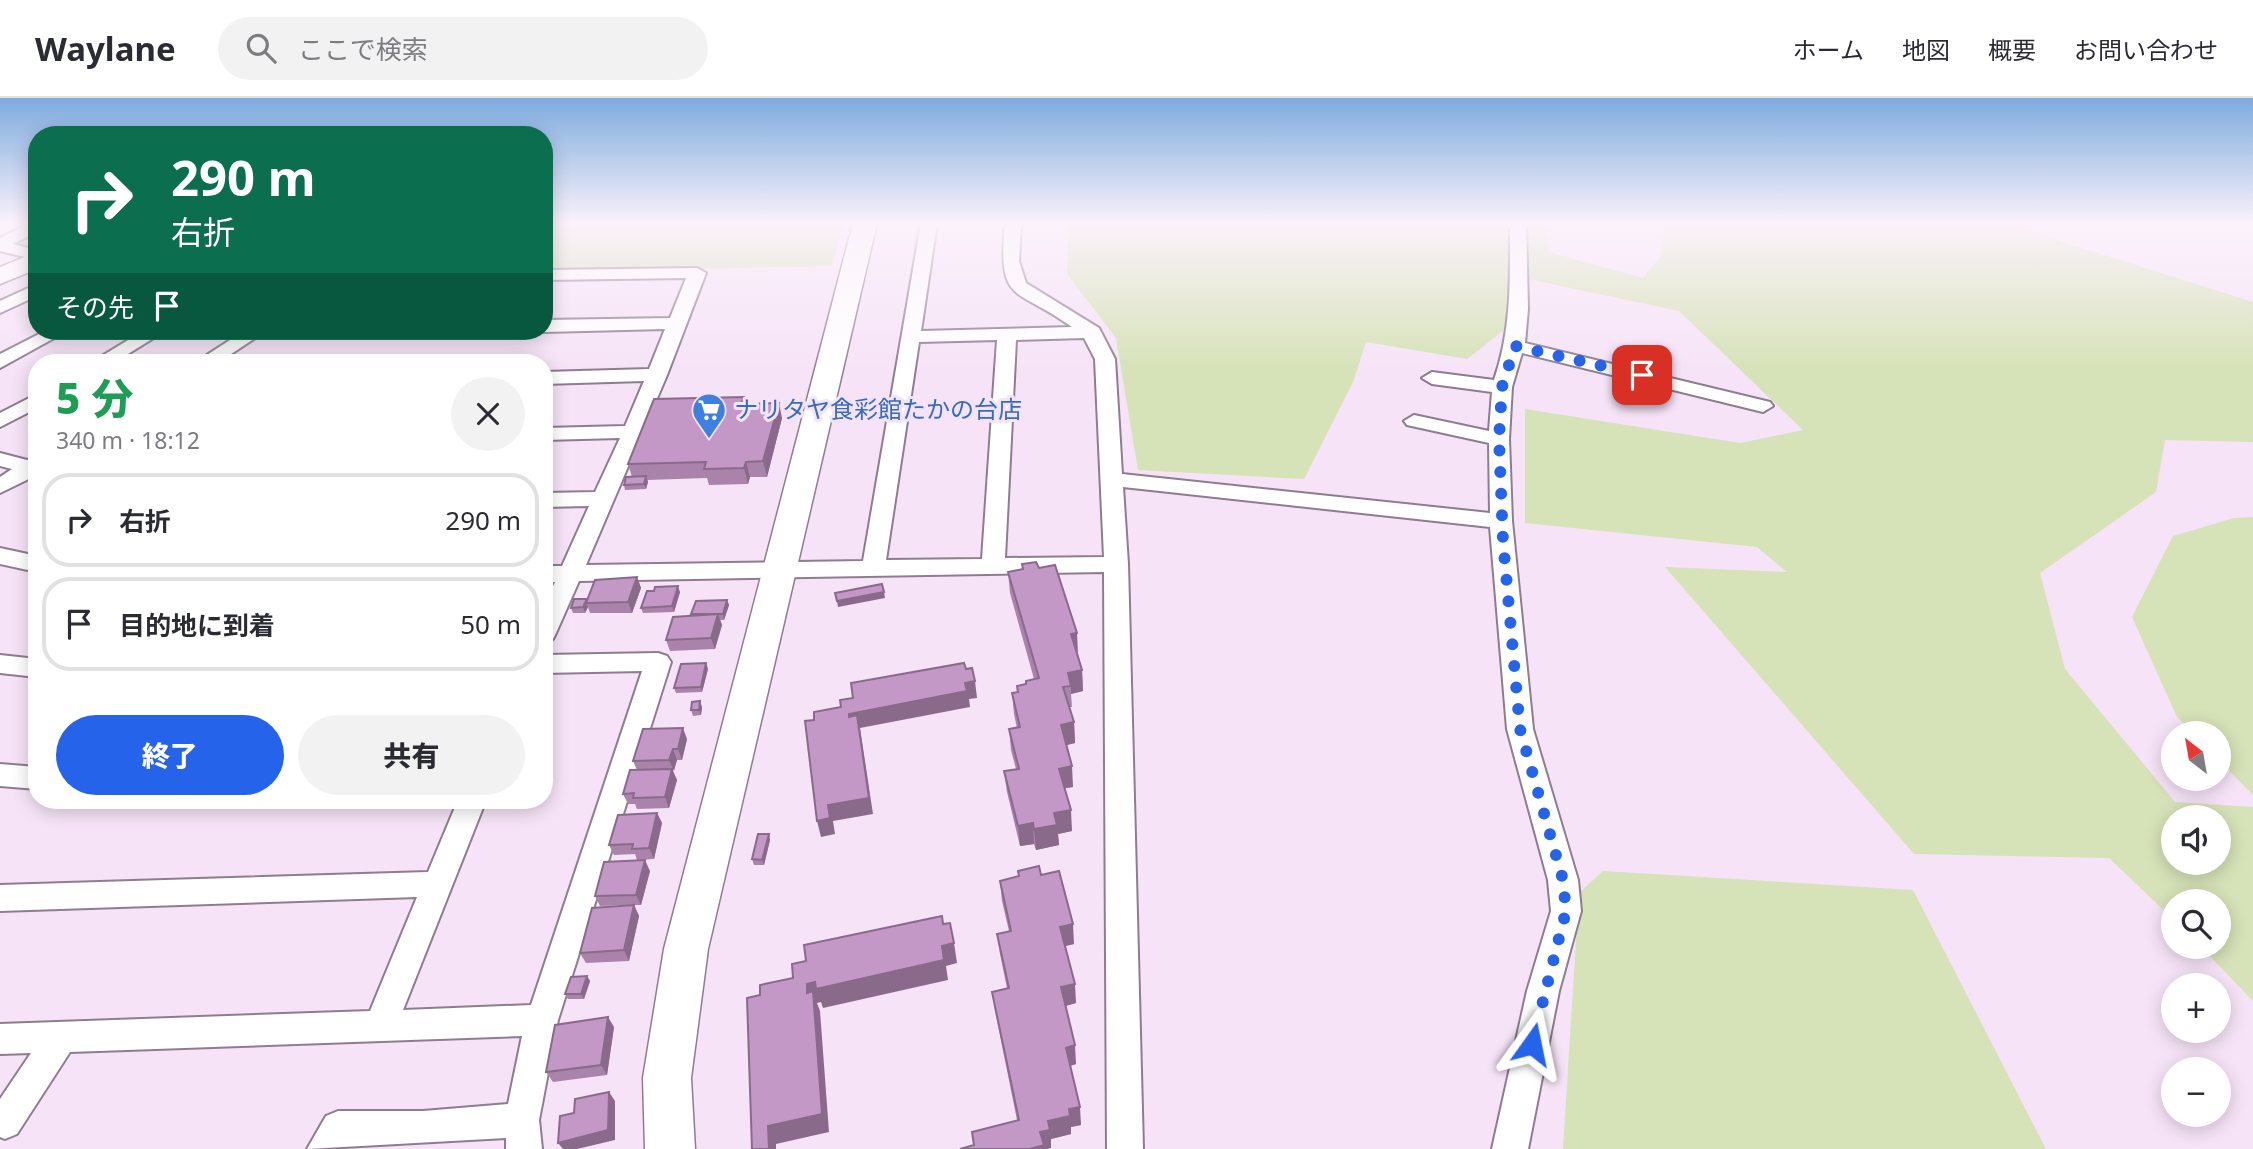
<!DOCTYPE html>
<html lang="ja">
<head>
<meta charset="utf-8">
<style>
  :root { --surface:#fff; --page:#f2f2f3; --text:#2b2b33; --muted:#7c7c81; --line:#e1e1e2; --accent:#2563eb }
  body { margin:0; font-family:"Noto Sans","Noto Sans JP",sans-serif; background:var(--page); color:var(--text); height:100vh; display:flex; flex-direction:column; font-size:26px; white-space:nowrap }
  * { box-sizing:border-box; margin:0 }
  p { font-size:23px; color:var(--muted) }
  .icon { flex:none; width:38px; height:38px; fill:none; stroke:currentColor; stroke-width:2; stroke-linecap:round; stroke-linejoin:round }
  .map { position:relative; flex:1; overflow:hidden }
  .side { position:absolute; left:28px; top:256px; width:525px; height:455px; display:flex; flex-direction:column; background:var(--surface); border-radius:28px; box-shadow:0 4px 18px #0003 }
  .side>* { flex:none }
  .top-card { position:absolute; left:28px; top:28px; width:525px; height:214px; border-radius:28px; box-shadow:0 4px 18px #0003; background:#0b6e4f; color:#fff; overflow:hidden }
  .needle { width:46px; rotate:329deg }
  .fabs { position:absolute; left:2161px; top:623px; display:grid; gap:14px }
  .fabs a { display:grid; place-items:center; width:70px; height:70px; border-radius:50%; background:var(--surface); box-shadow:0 4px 18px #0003; font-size:35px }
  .pin { position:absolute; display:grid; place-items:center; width:60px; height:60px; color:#fff; margin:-30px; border-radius:14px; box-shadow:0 4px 10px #0006 }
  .me { position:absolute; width:77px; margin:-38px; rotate:12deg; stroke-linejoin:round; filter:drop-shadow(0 0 5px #0008) }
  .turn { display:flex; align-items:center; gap:24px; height:147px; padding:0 28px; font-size:32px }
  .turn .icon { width:91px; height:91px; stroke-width:2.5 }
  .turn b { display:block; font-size:49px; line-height:60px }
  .then { display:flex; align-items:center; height:66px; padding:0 28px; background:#0003; gap:14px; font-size:26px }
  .round { display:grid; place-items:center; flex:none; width:74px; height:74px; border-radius:37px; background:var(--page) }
  .overview { display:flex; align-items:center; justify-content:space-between; height:119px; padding:0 28px }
  h1 { font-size:42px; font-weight:800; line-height:52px; color:#1e9e55 }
  .primary-button { display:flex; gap:14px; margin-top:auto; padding:14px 28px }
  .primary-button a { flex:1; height:80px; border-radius:42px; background:var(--accent); color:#fff; font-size:28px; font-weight:800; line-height:80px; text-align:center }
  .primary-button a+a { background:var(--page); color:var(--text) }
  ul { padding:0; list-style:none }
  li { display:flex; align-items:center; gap:21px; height:94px; margin:0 14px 10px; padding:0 14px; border:4px solid var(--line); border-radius:28px }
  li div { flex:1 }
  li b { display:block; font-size:26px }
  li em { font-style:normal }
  header { display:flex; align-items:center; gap:42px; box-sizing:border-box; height:98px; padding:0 35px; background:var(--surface); border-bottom:2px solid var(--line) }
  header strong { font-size:33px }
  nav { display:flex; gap:38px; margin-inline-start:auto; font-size:24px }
  .search { width:490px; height:63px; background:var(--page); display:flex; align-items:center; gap:18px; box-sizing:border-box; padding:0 24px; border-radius:38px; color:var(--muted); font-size:26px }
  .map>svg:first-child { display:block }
  .green { fill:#d6e2b8; fill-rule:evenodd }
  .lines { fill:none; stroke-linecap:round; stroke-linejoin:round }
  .street-casing { stroke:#8e7d8e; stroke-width:4 }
  .secondary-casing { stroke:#8e7d8e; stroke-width:3 }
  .street { fill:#fff; fill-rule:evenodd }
  .secondary { fill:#fff; fill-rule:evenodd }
  .wall { fill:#a983aa }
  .shaded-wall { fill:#896a8b }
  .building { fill:#c498c6; stroke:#896a8b; stroke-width:2 }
  .route { stroke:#2563eb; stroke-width:12; stroke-dasharray:0 21.6 }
  .labels { text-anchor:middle; stroke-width:6; stroke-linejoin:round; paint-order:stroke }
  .shop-label { font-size:24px; fill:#366cbe; stroke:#f6e3f7; text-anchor:start }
</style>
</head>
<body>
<header>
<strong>Waylane</strong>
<div class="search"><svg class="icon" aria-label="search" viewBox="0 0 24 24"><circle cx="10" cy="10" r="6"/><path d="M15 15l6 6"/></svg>ここで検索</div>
<nav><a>ホーム</a><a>地図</a><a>概要</a><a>お問い合わせ</a></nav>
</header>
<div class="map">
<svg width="2253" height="1051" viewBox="0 0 2253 1051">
  <rect width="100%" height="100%" fill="#f6e3f7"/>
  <!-- green -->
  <g class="green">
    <polygon points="544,125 844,125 832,168 544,174"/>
    <path d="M1068,125H1544L1549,154L1643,180L1661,158L1665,130L1675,125H2003L2253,204V344L2165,342L2156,394L2040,475L2065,571L2175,704L2253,709V903L2201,849H2219V803H2174L2173,821L2109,760L1914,756L1665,469L1787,474L1757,449L1525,425V311L1740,345L1803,332L1679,213L1508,177V229L1467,261L1366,244L1353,284L1304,381L1138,372L1116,240L1067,176ZM2174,719H2219V765H2174Z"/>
    <polygon points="2253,419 2253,697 2219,662 2219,635 2193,635 2177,619 2132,519 2173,438 2234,420"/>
    <polygon points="1603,773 1913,792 2046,1051 1563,1051 1579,795"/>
  </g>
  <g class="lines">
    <!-- street casing -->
    <g class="street-casing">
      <g id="street">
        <polygon points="30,125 37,125 37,134 13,146 37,152 37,162 0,153 0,140"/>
        <path d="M921,125H937L921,233L1072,229C1016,188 997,208 1005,125H1021L1019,163L1026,185L1099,230L1115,261L1122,376L1490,415L1489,345L1407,327L1404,323L1414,317L1489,333L1492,294L1432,286L1422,280L1432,274L1494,282C1512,230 1510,180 1510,125H1526L1528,211L1525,245L1770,304L1773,308L1763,314L1522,255L1512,289L1509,341L1512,423L1533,631L1578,782L1581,813L1559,893L1528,1051H1492L1527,893L1551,813L1548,782L1507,631L1490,429L1123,389L1128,466L1143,1051H1107L1104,474L579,483L556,535L553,541L544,544V507L555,484H544V468H562L589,408L544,409V395L595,394L620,340L544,342V330L625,328L644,283L544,286V274L649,271L665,231L544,234L541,233H544V222L670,220L686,180L544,182V172L697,170L706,175L667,277L586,467L863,463ZM1084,240L1095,261L1104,459L1005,460L1016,242ZM997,242L982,461L886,462L919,244Z"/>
        <polygon points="37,186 37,198 0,215 0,203"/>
        <polygon points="45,233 67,233 0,270 0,256"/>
        <polygon points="143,233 165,233 115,264 92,264"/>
        <polygon points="244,233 266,233 219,264 196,264"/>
        <polygon points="37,296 37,310 0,329 0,315"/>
        <polygon points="0,355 27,362 37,359 37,377 0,395 0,379 12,371 0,368"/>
        <polygon points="0,450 37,458 37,474 0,466"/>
        <polygon points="658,555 667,558 671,564 558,922 539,1022 542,1051 506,1051 506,1040 307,1051 326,1018 338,1013 423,1013 508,1006 522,938 70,954 17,1036 5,1041 0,1039 0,1001 31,955 0,956 0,926 370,913 417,799 0,813 0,787 428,774 458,702 486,702 403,912 531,907 642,573 544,575 544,557"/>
        <polygon points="0,557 37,561 37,579 0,575"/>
        <polygon points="0,666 37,669 37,691 0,688"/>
      </g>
    </g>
    <!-- secondary casing -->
    <g class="secondary-casing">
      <g id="secondary">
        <polygon points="853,125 877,125 708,851 691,980 695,1051 645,1051 643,980 664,851"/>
        <polygon points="37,154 37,171 0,186 0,169"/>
      </g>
    </g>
    <!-- street -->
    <use href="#street" class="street"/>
    <!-- secondary -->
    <use href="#secondary" class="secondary"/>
  </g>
  <!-- wall -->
  <g class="wall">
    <polygon points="745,306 782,320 767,379 750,379 748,386 709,387 707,380 647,382 648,384 646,391 625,392 624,387 632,379 628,366"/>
    <polygon points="1008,474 1078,556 1082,572 1083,593 1071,596 1072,609 1069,609 1074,624 1075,645 1067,647 1073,689 1065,690 1072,733 1058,736 1059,747 1036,752 1034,746 1020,748 1007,694 1004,673 1016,671 1011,652 1009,631 1017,630 1014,616 1012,595 1018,594 1017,588 1026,586 1034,581 1010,495"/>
    <polygon points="637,479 641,490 632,515 590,515 588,509 585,515 573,515 571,510 587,501"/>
    <polygon points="654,493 680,494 674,514 643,515 641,510"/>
    <polygon points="727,502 729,507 724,522 720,522 722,527 715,551 670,553 666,542 692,518 691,516"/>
    <polygon points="706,565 708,571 702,594 676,595 674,590"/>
    <polygon points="702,609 701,617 693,618 691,612"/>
    <polygon points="687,641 682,662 677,662 673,673 677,682 669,710 637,711 635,706 628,706 623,696 637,672 633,663"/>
    <polygon points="657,715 662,725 654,761 637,762 635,756 614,757 609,747"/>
    <polygon points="769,736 770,742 764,767 754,767 752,761"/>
    <polygon points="650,773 641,807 634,807 639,818 629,863 586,865 580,855 630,807 600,808 595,798"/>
    <polygon points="1018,773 1041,777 1074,846 1065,848 1076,905 1065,908 1076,966 1070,968 1081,1027 1071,1029 1071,1036 1051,1041 1051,1050 1046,1051 960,1051 974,1047 1017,1022 995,913 992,894 1007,890 1000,856 997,836 1009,833 1002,803 1000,783 1018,778"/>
    <polygon points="587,878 590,883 584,901 568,901 565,896"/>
    <polygon points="614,929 607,977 553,984 546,974"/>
  </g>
  <!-- shaded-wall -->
  <g class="shaded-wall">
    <polygon points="779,305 782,320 767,379 763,363"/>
    <polygon points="746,364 750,379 748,386 744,370"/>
    <polygon points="646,378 648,384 646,391 644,386"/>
    <polygon points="637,479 641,490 632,515 628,504"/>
    <polygon points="678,488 680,494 674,514 672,508"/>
    <polygon points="884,494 885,500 838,509 837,503"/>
    <polygon points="727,502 729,507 724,522 723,516"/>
    <polygon points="586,505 588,509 585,515 583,509"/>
    <polygon points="718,516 722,527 715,551 711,540"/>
    <polygon points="1077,535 1078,556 1071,536"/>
    <polygon points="706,565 708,571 702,594 701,589"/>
    <polygon points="1082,572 1083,593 1071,596 1071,588 1068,575"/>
    <polygon points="975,583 977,600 969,601 970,609 860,630 873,716 833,723 835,736 821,739 817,723 828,707 852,632 849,616"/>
    <polygon points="700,603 702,609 701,617 699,612"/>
    <polygon points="1074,624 1075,645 1062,648 1061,627"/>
    <polygon points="683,630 687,641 682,662 678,651"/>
    <polygon points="673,651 677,662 674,673 669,662"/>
    <polygon points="1072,668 1073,689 1060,691 1059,671"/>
    <polygon points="672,671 677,682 669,710 665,699"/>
    <polygon points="1071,712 1072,733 1058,736 1059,747 1036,752 1034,731 1054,715"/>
    <polygon points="657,715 662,725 654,761 649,750"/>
    <polygon points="1033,725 1034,746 1020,748 1018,728"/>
    <polygon points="769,736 770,742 764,767 762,762"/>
    <polygon points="645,762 650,773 641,807 636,797"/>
    <polygon points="634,807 639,818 629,863 624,852"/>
    <polygon points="1073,826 1074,846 1061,849 1060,829"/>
    <polygon points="954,845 957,865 946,868 948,882 823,910 821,904 817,905 820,913 829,1034 776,1046 776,1051 769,1051 768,1028 807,895 807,886"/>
    <polygon points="587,878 590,883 584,901 581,896"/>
    <polygon points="1075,886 1076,905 1062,909 1061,889"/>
    <polygon points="608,919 614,929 607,977 601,967"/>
    <polygon points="1075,947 1076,966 1067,969 1066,950"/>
    <polygon points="609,994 615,1003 615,1042 577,1051 563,1051 558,1045"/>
    <polygon points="1080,1009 1081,1027 1071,1029 1071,1036 1051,1041 1051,1050 1046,1051 1030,1051 1048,1023 1069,1011"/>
  </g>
  <!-- building -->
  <g class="building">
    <polygon points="744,299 741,306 779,305 763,363 746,364 744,370 704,371 706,364 628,366 654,301"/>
    <polygon points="646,378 644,386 624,387 626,379"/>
    <polygon points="1036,464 1039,470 1055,467 1077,535 1071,536 1082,572 1068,575 1071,588 1063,589 1074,624 1061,627 1072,668 1059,671 1071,712 1054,715 1057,727 1034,731 1033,725 1018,728 1004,673 1019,671 1009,631 1020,629 1012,595 1018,594 1017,588 1026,586 1026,583 1039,580 1008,474 1023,471 1022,466"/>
    <polygon points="637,479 628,504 586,505 595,482"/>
    <polygon points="882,486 884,494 837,503 835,495"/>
    <polygon points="678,488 672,508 641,510 647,493 654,493 655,489"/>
    <polygon points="574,501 587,501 583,509 571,510"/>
    <polygon points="727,502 723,516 691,516 696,503"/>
    <polygon points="718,516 711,540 666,542 673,519"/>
    <polygon points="706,565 701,589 674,590 681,566"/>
    <polygon points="964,565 966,571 972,570 975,583 965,585 967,593 849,616 849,619 857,617 869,700 828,707 830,720 817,723 805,623 814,622 814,614 841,609 840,602 853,600 851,585"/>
    <polygon points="700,603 699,612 691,612 692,604"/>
    <polygon points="683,630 678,651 673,651 669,662 633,663 643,631"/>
    <polygon points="672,671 665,699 633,700 634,695 623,696 630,672"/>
    <polygon points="657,715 649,750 632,751 633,746 609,747 618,717"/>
    <polygon points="758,736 769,736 762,762 752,761"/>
    <polygon points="645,762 636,797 595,798 604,764"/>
    <polygon points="1039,768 1041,777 1059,773 1073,826 1060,829 1075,886 1061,889 1075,947 1066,950 1080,1009 1069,1011 1070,1018 1048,1023 1050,1032 1040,1034 1044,1047 1030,1051 960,1051 974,1047 972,1034 1019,1022 992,894 1009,890 997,836 1011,833 1000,783 1019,778 1018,773"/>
    <polygon points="634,807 624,852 580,855 592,810"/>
    <polygon points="942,818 943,826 950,825 954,845 942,848 944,862 816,891 815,884 807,886 807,895 813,893 822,1016 768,1028 769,1051 752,1051 747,900 760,897 760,887 793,880 792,866 806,863 804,847"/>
    <polygon points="587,878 581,896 565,896 571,879"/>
    <polygon points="608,919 601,967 546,974 555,927"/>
    <polygon points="609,994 608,1032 558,1045 560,1018 574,1015 575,1001"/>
  </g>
  <!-- sky -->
  <linearGradient id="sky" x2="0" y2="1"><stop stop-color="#7eabde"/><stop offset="0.46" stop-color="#fbf2fb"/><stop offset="1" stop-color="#fbf2fb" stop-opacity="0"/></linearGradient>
  <rect width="2253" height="272" fill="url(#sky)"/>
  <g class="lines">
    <!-- route -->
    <polyline class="route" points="1532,946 1566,813 1563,782 1520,631 1503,443 1499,341 1502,289 1515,248 1642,277"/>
  </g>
  <!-- icons -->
  <defs>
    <g id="supermarket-pin" transform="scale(1.75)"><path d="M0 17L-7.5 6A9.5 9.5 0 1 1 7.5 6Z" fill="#3f7fe0" stroke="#f6e3f7"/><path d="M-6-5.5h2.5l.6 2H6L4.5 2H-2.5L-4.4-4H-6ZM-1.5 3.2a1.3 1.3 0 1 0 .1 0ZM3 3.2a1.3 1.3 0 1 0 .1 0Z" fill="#fff"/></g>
  </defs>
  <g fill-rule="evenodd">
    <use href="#supermarket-pin" x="709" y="312"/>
  </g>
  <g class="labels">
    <!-- shop labels -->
    <g class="shop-label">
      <text x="734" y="320">ナリタヤ食彩館たかの台店</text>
    </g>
  </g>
</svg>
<div class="fabs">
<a><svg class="needle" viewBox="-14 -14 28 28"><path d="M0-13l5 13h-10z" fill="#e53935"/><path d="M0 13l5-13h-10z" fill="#7c7c81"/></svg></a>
<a><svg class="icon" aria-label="sound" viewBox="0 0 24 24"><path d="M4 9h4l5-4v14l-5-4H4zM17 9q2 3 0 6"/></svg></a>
<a><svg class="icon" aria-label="search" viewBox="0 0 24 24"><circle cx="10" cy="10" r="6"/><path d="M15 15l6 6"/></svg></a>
<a>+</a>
<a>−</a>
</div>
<div class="pin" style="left:1642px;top:277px;background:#d93025"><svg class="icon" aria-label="arrive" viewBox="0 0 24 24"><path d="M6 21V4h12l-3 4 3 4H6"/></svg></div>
<svg class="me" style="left:1532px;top:946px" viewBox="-20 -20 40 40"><path d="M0-17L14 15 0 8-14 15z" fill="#2563eb" stroke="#fff" stroke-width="4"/></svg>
<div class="top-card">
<div class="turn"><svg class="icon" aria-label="right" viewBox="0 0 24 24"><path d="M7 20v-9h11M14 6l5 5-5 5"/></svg><div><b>290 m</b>右折</div></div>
<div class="then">その先<svg class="icon" aria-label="arrive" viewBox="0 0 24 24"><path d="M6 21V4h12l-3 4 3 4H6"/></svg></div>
</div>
<section class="side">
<div class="overview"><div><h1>5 分</h1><p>340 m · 18:12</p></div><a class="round"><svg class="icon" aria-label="close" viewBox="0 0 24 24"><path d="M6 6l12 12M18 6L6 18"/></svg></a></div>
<ul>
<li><svg class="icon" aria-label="right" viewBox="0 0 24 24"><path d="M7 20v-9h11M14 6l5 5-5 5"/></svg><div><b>右折</b></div><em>290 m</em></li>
<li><svg class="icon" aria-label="arrive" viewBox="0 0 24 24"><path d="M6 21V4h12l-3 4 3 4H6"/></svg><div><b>目的地に到着</b></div><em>50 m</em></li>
</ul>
<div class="primary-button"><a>終了</a><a>共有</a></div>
</section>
</div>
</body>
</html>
